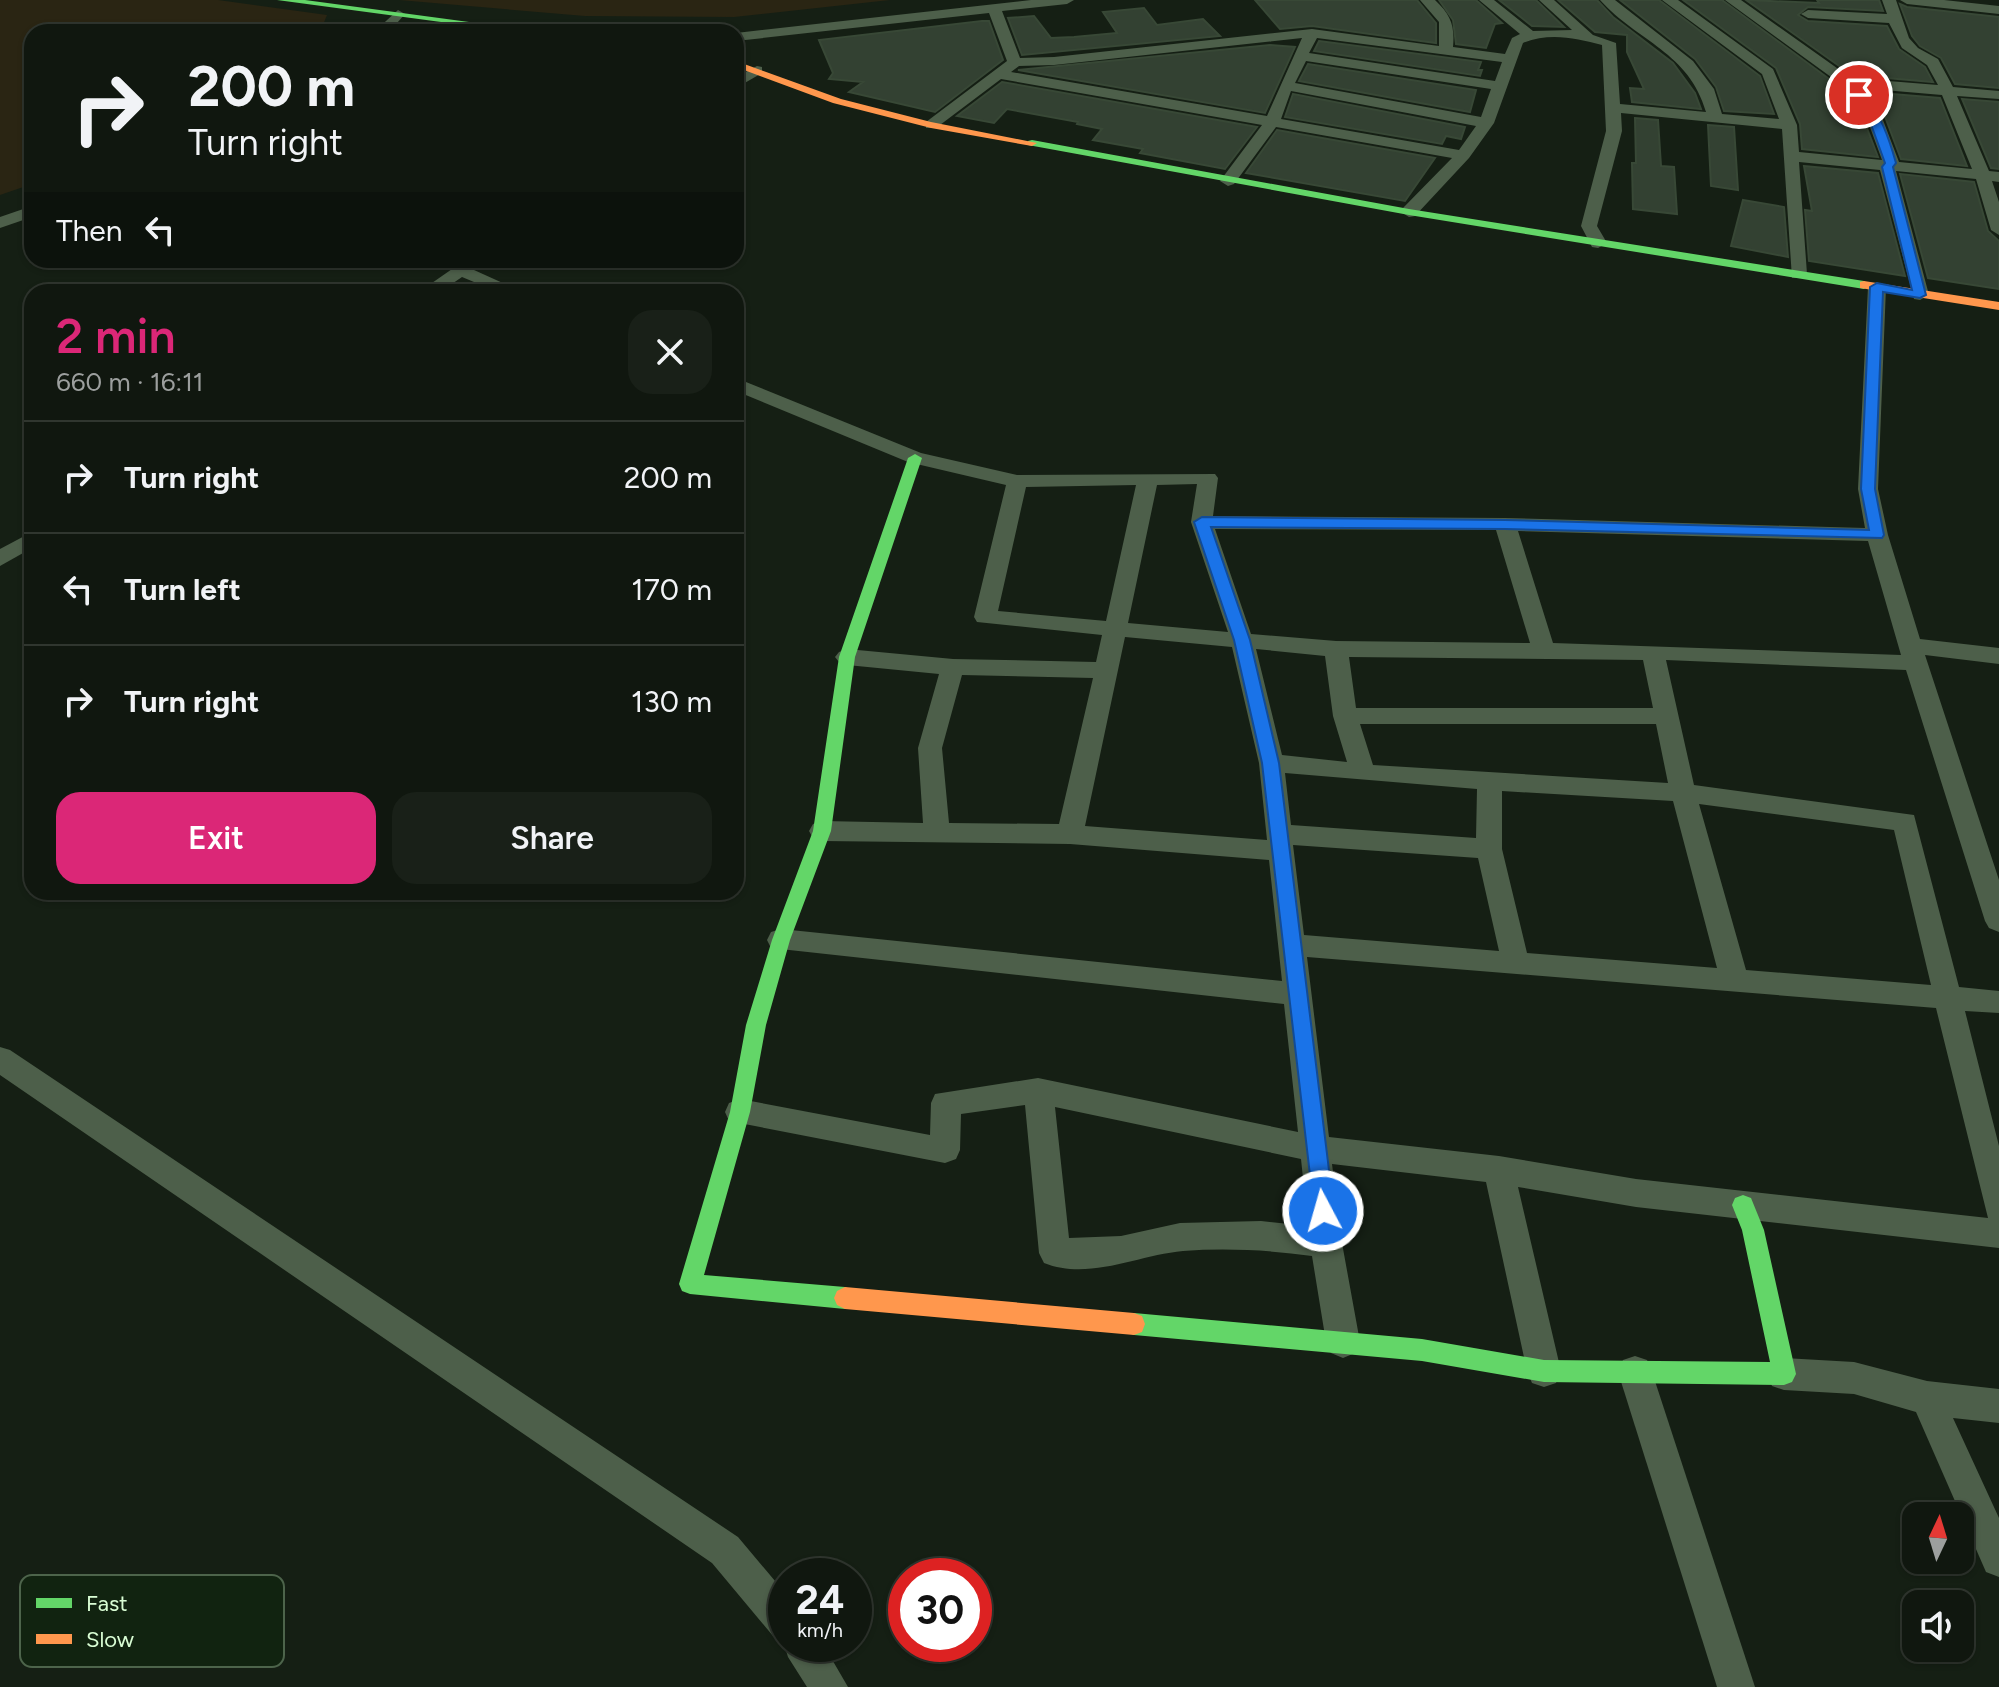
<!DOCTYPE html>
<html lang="en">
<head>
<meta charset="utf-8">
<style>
  :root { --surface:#10170f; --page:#192018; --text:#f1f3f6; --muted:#9c9f9e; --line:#30362f; --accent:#db2777 }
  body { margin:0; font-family:Figtree,sans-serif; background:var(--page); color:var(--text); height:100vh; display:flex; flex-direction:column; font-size:30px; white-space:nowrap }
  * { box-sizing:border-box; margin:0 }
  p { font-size:26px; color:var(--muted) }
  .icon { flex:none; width:44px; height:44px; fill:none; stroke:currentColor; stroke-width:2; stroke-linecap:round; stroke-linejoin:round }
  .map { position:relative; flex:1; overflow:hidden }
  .details { position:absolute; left:24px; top:284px; width:720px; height:616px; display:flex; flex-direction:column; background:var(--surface); border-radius:24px; box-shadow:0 2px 6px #0004,0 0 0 2px var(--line) }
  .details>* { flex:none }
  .top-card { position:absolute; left:24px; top:24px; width:720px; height:244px; border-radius:24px; box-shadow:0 2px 6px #0004,0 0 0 2px var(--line); background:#10170f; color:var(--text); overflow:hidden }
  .needle { width:52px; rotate:4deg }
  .tools { position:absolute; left:1902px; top:1502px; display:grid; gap:16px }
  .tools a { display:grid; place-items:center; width:72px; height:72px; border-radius:16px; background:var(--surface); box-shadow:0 2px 6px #0004,0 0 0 2px var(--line); font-size:40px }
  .speed { position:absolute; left:768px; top:1558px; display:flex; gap:16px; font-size:40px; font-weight:700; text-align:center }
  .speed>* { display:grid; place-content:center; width:104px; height:104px; border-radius:50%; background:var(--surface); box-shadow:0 2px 6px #0004,0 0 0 2px var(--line); line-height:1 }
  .speed small { font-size:20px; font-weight:400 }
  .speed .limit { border:12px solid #d22; background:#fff; color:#111 }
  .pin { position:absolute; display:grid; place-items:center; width:68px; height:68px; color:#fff; margin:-34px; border:4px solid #fff; border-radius:50%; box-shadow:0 2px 8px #0007 }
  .me { position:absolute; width:88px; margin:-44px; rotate:354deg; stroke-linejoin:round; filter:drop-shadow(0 0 6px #0008) }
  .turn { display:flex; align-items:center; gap:28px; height:168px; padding:0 32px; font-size:36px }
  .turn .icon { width:104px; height:104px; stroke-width:2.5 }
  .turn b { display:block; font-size:56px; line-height:68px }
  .then { display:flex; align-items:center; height:76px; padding:0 32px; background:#0003; gap:16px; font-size:30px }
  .round { display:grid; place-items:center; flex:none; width:84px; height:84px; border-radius:24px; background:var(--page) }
  .summary { display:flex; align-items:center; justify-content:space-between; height:136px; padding:0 32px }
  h1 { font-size:48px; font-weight:600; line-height:60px; color:var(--accent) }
  .primary-button { display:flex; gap:16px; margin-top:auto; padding:16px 32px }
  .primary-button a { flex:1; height:92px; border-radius:24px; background:var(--accent); color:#fff; font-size:32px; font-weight:600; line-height:92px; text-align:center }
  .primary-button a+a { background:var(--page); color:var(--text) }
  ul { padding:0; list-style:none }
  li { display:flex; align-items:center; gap:24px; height:112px; padding:0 32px; border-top:2px solid var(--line) }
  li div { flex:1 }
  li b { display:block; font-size:30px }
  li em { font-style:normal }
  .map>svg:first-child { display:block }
  .green { fill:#2a2513 }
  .building { fill:#334132; stroke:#384836; stroke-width:2 }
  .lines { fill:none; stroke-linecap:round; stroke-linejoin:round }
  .street { fill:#4d5f4a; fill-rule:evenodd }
  .fast { fill:#63d668; fill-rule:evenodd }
  .slow { fill:#ff974d; fill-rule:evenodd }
  .route { fill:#1a73e8; stroke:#114b97; stroke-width:2 }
  .key { fill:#112310; stroke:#4d644b; stroke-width:2 }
  .key-label { font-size:22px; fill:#d9fdd4 }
</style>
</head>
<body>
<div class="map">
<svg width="1999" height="1687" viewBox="0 0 1999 1687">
  <rect width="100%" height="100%" fill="#151f14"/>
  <!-- green -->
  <g class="green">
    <polygon points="0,0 218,0 327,15 320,32 32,32 32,184 0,195"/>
    <polygon points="399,0 890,0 734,17 585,16"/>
  </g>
  <!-- building -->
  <g class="building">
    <polygon points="1255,0 1417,0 1436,23 1436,43 1312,26 1280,29"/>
    <polygon points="1439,0 1476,0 1502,23 1495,24 1486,48 1456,44 1453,20"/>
    <polygon points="1499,0 1536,0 1564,27 1532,26"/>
    <polygon points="1558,0 1597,0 1613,17 1673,63 1695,93 1701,109 1632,102 1630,88 1644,89 1627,52 1627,35 1595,32"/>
    <polygon points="1620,0 1659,0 1760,76 1774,114 1724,111 1716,87 1695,59"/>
    <polygon points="1683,0 1722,0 1840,87 1860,110 1878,157 1802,149 1800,124 1776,68"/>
    <polygon points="1746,0 1819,3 1817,0 1879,0 1883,11 1808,7 1798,15 1808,21 1887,26 1899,49 1925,67 1933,82 1852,75"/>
    <polygon points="1900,4 1907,7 1999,17 1999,88 1955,84 1941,58 1920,46 1912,36"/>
    <polygon points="1144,8 1157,25 1203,19 1220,36 1022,55 1008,18 1034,16 1051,38 1074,37 1117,33 1103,12"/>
    <polygon points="982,21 989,21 1003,60 935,112 849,92 863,82 829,79 833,73 819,40"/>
    <polygon points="1319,41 1481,62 1478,70 1482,70 1480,76 1314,51"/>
    <polygon points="1270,45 1295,47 1265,113 1018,70"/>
    <polygon points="1308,64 1476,90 1470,112 1299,81"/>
    <polygon points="1002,82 1257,127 1225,169 1140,153 1143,149 1093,140 1102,129 1077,124 1078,122 1007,109 994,123 957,116"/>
    <polygon points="1868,92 1940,98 1967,166 1901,159 1881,106"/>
    <polygon points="1293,94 1465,127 1461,139 1446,136 1442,144 1285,117"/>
    <polygon points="1962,99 1999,102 1999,169 1991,168"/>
    <polygon points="1635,118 1658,120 1661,166 1674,167 1677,214 1633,209 1632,163 1636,163"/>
    <polygon points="1708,125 1734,127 1738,190 1711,186"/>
    <polygon points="1277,130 1435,158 1405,201 1246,173"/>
    <polygon points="1804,166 1878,173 1905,276 1809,261 1805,210 1812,211"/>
    <polygon points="1900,174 1974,182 1988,231 1999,241 1999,289 1928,278"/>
    <polygon points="1743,200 1784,207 1788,257 1731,246"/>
  </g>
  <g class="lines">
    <!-- street -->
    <g class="street">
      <path d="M1031,0H1074L1067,4L1002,11L1020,58L1054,57L1312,29L1439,46V22L1420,0H1435C1451,15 1455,26 1453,47L1505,54L1512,38L1520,34L1479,0H1494L1533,31L1572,30L1539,0H1554L1593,35L1616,43L1620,104L1706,112C1689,52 1638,42 1600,0H1615L1693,61L1714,89L1722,114L1779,119L1762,74L1662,0H1678L1773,69L1797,125L1799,152L1882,160L1863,108L1842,85L1725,0H1741L1851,78L1938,85L1927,65L1902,48L1889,23L1808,18L1801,14L1808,10L1887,14L1882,0H1896L1909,38L1918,48L1938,59L1953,87L1999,91V99L1957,96L1989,171L1999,172V182L1992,181L1999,202V235L1991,230L1976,179L1896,171L1929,295L1920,300L1914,299L1880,170L1799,162L1807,274L1804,278H1792L1782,129L1621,113L1622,131L1597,226L1607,243L1598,248L1592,247L1581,226L1606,131L1602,45C1576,38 1549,32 1523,43L1494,123L1469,158L1415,216L1409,217L1401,212L1403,208L1452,158L1276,127L1234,184L1228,186L1220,181L1262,125L1001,79L936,128H926V122L1007,61L989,13L736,41V33ZM1302,38L1267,116L1011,72L1019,66L1054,65ZM1317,38L1502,62L1495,81L1309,53ZM1306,61L1491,89L1481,117L1295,83ZM1860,88L1942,95L1972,169L1899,162L1878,107ZM1291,91L1476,126L1459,150L1281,119Z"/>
      <polygon points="1900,0 1944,0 1999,6 1999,14 1907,4"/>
      <polygon points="398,10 405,14 389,32 374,32"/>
      <polygon points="757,66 762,67 762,73 736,88 736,77"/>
      <polygon points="32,206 32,217 0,228 0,217"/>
      <polygon points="465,260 486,260 474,270 523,292 498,292 462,277 440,292 419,292"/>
      <path d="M1877,282L1886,287L1878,489L1888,535L1920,639L1999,648V664L1925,655L1999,880V932L1989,928L1985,921L1906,670L1666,660L1694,785L1914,815L1959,987L1999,991V1013L1965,1011L1999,1146V1248L1636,1207L1518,1187L1561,1371L1556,1383L1544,1387L1532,1383L1527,1371L1486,1182L1332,1164L1342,1243L1360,1342L1355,1353L1343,1358L1331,1353L1326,1342L1312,1256C1269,1250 1226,1248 1183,1251C1138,1255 1089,1281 1044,1263L1039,1253L1025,1105L961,1114L960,1150L956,1159L945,1163L729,1121L725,1112L729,1103L740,1099L930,1135L931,1103L935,1094L1038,1078L1298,1132L1284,1004L771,948L767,940L771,932L781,929L1282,981L1269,860L1070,844L822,841L813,838L809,831L813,824L822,821L923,823L918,748L939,674L847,665L839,662L835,657L839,652L847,649L953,659L1096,662L1102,635L977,622L974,617L1006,485L908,462L736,391V378L921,453L1017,475L1215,474L1218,478L1213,516L1505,518L1865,528L1858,489L1868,287ZM1197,484L1191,522L1228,632L1128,623L1157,485ZM1136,485L1106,621L998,611L1026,487ZM1215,529L1496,530L1530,643L1336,641L1251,634ZM1518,531L1868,541L1901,655L1553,643ZM1125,637L1232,647L1259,763L1267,840L1085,826ZM1256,649L1325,656L1333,716L1347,762L1282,755ZM1349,657L1643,660L1653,708H1356ZM962,675L1093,678L1059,824L949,823L942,748ZM1360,724H1656L1668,783L1373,765ZM1285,773L1477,789L1476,838L1291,825ZM1502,791L1673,801L1717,968L1527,953L1502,849ZM1699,804L1894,830L1931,985L1746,970ZM1293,845L1478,858L1499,951L1304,935ZM1307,957L1936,1008L1988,1218L1636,1179L1499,1156L1329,1137ZM1055,1107L1301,1159L1308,1226L1261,1221L1180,1223L1121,1236L1069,1238Z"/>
      <polygon points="32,532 32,548 0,566 0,549"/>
      <polygon points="0,1047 10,1050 738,1537 786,1594 786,1644 823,1644 848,1687 807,1687 788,1657 783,1641 773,1636 712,1563 0,1075"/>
      <polygon points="1635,1356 1647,1360 1652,1372 1755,1687 1717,1687 1618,1372 1623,1360"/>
      <polygon points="1784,1358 1854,1362 1927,1381 1999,1389 1999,1423 1953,1418 1999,1518 1999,1577 1986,1572 1916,1412 1854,1394 1784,1390 1772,1386 1767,1374 1772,1362"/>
    </g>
    <!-- fast -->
    <g class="fast">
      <polygon points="277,0 305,0 544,32 516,32"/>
      <polygon points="1032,140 1409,209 1864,281 1870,285 1864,289 1409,215 1028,145 1028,141"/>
      <polygon points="915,454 922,458 855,657 831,831 790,940 766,1025 750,1112 704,1275 845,1287 853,1291 856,1298 853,1305 845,1309 690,1294 682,1291 679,1284 730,1112 746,1025 772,940 813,831 839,657 908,458"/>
      <polygon points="1743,1195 1751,1198 1764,1230 1796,1374 1792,1382 1784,1385 1544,1382 1422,1361 1134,1335 1126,1332 1123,1324 1126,1316 1134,1313 1422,1339 1544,1360 1770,1362 1742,1230 1732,1205 1735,1198"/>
    </g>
    <!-- slow -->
    <g class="slow">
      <polygon points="736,61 841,99 931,122 1037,143 1032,146 931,128 833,103 736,67"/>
      <polygon points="1864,281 1999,302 1999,310 1860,288 1860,282"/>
      <polygon points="845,1287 1134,1313 1142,1316 1145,1324 1142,1332 1134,1335 845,1309 837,1305 834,1298 837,1291"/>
    </g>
  </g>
  <!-- route -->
  <path class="route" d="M1855,92H1862C1880,112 1889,138 1896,163L1893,167L1926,295L1920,298L1883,292L1875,489L1884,535L1882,538L1505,529L1211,527L1250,640L1279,763L1334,1211L1331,1218L1323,1221L1315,1218L1262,763L1234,640L1194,522L1202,517L1505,520L1869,530L1861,489L1870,287L1877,283L1912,290L1882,167L1885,163L1865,108L1853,95Z"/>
  <!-- legend -->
  <rect x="20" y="1575" width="264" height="92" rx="12" class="key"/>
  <rect x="36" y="1598" width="36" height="10" fill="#63d668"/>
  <rect x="36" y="1634" width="36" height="10" fill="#ff974d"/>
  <g class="key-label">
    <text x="86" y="1611">Fast</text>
    <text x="86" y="1647">Slow</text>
  </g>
</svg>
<div class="tools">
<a><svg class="needle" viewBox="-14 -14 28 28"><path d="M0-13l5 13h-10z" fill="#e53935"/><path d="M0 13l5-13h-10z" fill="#9c9f9e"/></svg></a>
<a><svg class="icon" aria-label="sound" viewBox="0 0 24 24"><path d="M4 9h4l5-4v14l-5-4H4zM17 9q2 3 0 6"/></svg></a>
</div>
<div class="speed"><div>24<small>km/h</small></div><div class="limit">30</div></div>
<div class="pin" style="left:1859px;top:95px;background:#d93025"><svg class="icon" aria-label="arrive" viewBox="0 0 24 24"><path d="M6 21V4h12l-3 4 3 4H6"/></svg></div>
<svg class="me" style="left:1323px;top:1211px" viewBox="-20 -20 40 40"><circle r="17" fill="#1a73e8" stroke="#fff" stroke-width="3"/><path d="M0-11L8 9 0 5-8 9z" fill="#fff"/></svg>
<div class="top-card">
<div class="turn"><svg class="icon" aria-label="right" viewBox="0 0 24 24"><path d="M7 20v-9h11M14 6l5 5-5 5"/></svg><div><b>200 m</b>Turn right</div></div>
<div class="then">Then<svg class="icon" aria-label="left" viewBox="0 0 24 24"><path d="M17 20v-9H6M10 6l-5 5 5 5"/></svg></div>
</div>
<section class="details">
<div class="summary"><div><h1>2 min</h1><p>660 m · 16:11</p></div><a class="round"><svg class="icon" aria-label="close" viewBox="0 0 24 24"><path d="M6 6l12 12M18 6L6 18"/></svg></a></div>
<ul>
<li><svg class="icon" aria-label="right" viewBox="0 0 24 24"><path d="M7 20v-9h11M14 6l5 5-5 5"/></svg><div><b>Turn right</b></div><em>200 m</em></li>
<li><svg class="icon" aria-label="left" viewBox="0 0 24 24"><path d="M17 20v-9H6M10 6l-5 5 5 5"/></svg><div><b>Turn left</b></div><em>170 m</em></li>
<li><svg class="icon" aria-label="right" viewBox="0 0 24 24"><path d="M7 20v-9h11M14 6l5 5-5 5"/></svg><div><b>Turn right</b></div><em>130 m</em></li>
</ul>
<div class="primary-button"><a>Exit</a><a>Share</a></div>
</section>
</div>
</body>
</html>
